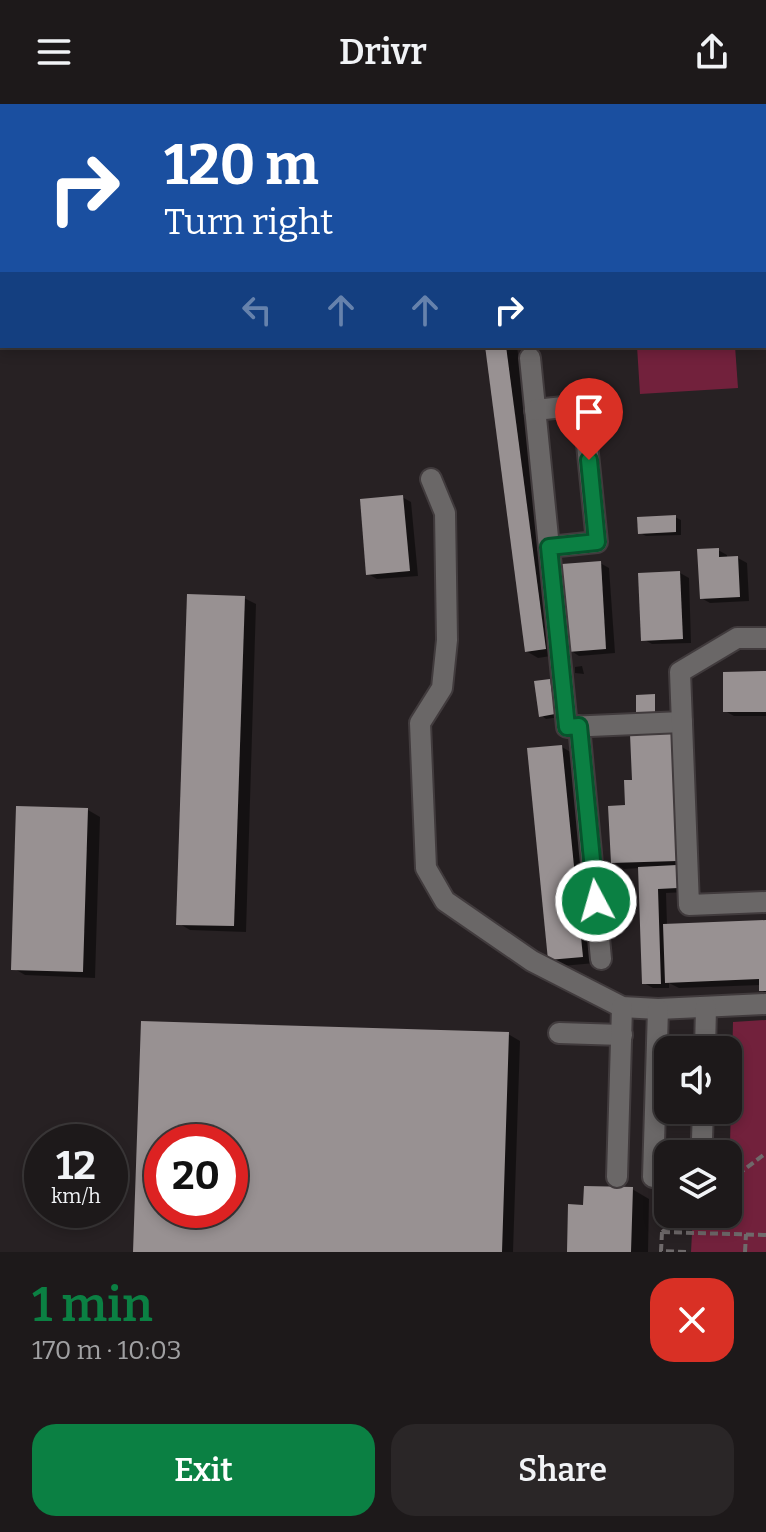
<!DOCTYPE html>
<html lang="en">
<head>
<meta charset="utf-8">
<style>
  :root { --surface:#1d191a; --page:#2a2627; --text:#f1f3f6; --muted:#a0a0a2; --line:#3b3839; --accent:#0b8043 }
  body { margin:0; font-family:Bitter,serif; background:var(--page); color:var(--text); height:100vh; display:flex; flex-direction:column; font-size:30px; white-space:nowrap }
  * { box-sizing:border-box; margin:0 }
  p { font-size:26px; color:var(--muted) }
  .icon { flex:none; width:44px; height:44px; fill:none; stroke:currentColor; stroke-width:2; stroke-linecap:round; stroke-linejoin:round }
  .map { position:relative; height:1148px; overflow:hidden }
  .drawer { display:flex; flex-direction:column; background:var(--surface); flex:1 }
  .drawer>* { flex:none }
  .guide { position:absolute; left:0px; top:0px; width:766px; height:244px; box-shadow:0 4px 12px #0003,0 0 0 2px var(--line); background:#1a4fa0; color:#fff; overflow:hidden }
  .buttons { position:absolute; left:654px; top:932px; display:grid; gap:16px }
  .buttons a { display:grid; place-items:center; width:88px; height:88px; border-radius:16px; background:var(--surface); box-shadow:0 4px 12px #0003,0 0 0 2px var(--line); font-size:40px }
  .speed { position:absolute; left:24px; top:1020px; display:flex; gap:16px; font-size:40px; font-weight:700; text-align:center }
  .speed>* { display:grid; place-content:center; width:104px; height:104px; border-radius:50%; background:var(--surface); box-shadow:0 4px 12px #0003,0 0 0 2px var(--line); line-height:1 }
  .speed small { font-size:20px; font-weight:400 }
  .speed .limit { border:12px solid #d22; background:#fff; color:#111 }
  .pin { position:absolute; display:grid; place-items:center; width:68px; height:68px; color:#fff; margin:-82px -34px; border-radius:50% 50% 50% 0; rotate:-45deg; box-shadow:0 0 8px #0007 }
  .pin .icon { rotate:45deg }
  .me { position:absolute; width:88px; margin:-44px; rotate:354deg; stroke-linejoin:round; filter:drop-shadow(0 0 6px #0008) }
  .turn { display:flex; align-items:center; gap:28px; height:168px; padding:0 32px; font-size:36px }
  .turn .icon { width:104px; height:104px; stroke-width:2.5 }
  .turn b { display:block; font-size:56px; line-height:68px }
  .lanes { display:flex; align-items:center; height:76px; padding:0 32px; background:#0003; justify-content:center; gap:40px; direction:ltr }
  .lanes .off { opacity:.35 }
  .round { display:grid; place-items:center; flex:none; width:84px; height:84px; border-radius:24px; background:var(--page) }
  .summary { display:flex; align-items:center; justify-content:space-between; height:136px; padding:0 32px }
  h1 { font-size:48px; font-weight:600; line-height:60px; color:var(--accent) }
  .button { display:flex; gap:16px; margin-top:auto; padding:16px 32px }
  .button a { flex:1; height:92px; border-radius:24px; background:var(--accent); color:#fff; font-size:32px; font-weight:600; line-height:92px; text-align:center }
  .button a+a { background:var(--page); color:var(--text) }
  header { display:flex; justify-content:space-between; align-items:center; height:104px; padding:0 32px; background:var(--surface); font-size:36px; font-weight:600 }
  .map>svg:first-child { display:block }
  .green { fill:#72213c }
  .shadow { fill:#0007; fill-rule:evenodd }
  .building { fill:#989192; fill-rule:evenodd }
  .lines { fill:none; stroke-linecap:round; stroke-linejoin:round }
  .minor-casing { stroke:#413b3d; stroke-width:24 }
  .path { stroke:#6f6a6b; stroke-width:4; stroke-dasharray:8 4; stroke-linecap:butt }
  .minor { stroke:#6a6767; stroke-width:20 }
  .route-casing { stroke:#07532c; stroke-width:20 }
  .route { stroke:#0b8043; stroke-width:14 }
</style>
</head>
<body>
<header><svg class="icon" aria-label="menu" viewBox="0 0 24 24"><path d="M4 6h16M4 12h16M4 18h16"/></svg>Drivr<svg class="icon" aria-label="share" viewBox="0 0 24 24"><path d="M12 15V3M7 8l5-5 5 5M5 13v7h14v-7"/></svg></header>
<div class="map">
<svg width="766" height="1148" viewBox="0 0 766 1148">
  <rect width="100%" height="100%" fill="#272123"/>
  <!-- green -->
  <g class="green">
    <polygon points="637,242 735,242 738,284 640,290"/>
    <polygon points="766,916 766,1148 691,1148 693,1110 728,1110 728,1050 711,1050 711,1039 730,1040 733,918"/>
  </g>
  <!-- shadow -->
  <g class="shadow">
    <polygon points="0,0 249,0 2,2 2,156"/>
    <polygon points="487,242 517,242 557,551 538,554 526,547"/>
    <polygon points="402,393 411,398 418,472 377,475 368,470"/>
    <polygon points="675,413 681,416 681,431 646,432 640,429"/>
    <polygon points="718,446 727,451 727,455 738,454 747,459 749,497 710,499 701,494"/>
    <polygon points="600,459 609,464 615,549 579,552 570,546"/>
    <polygon points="680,469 689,474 691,539 652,540 643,535"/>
    <polygon points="244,494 256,500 246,828 190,826 178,819"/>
    <polygon points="582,562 584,570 575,569 575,563"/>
    <polygon points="766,569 766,612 734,612 725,607"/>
    <polygon points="550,577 555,580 560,613 546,615 541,611"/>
    <polygon points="672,631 689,762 676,763 686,768 687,788 666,789 667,821 766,818 766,889 761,886 761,881 679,884 669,879 669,884 653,884 644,879 640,764 624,765 613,758 634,677"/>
    <polygon points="562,643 574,650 595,859 562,862 550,855"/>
    <polygon points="88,706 100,713 95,874 25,871 13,864"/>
    <path d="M143,919L508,930L520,937L513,1148H135ZM162,1038H230V1106H162Z"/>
    <polygon points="632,1085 649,1095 648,1148 569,1148 585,1103"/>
  </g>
  <!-- building -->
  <g class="building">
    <polygon points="485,242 506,242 546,545 525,548"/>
    <polygon points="403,391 410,467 366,471 360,395"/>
    <polygon points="676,411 676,428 638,430 637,413"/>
    <polygon points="719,444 719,453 738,452 740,493 700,495 697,445"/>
    <polygon points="601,457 606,545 568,548 562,460"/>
    <polygon points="680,467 683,535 641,537 638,469"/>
    <polygon points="187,490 245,492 234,822 176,821"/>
    <polygon points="766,567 766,608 723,608 723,568"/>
    <polygon points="550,575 555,610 539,613 534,577"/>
    <polygon points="655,590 655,608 636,609 636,591"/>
    <polygon points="673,628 677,757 611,759 608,702 625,701 624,676 632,676 630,630"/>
    <polygon points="562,641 583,853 548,856 527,644"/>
    <polygon points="16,702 88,704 83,868 11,866"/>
    <polygon points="677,761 678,784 658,785 661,880 642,880 638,763"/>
    <polygon points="766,816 766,887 759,887 759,875 665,879 663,820"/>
    <path d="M141,917L509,928L502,1148H133ZM162,1038H230V1106H162Z"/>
    <polygon points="584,1082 633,1083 631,1148 567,1148 568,1100 583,1101"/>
  </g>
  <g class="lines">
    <!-- minor casing -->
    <g class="minor-casing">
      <g id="minor">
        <polyline points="530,254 567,623 682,618"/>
        <polyline points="535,306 583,301 597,438 549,443"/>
        <polyline points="431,375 445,409 447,536 442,584 420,619 426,764 445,797 532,857 622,903 658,905 766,900"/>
        <polyline points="766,534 737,534 680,568 689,801 766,798"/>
        <polyline points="579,622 601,855"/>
        <polyline points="559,929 622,931"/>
        <polyline points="705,946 706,903"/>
        <polyline points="702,1035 703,1006"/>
        <polyline points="617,1073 622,903"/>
        <polyline points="653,1073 658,905"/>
      </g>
    </g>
    <!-- path -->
    <g class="path">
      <polyline points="407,0 407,2"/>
      <polyline points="728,1078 766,1049"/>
      <polyline points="662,1128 766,1131"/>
      <polyline points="662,1128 661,1147 687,1148"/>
      <polyline points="662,1128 685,1110"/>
      <polyline points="745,1148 746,1130"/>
    </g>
    <!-- minor -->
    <use href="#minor" class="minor"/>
  </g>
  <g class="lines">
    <!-- route casing -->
    <g class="route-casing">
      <polyline id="route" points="589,356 597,438 549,443 567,623 579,622 596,797"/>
    </g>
    <!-- route -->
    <use href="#route" class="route"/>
  </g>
</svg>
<div class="buttons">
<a><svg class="icon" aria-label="sound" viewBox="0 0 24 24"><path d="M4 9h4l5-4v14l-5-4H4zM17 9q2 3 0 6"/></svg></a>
<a><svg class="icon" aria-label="layers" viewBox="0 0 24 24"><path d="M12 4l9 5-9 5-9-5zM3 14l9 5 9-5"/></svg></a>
</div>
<div class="speed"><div>12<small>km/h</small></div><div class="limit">20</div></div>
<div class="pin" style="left:589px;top:356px;background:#d93025"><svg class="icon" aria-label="arrive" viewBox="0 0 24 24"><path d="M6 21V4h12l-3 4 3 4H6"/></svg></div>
<svg class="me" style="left:596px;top:797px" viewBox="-20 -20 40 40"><circle r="17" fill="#0b8043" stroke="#fff" stroke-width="3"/><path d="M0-11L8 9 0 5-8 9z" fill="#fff"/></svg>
<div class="guide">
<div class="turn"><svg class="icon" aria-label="right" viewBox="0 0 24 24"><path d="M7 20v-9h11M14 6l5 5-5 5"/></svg><div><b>120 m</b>Turn right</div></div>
<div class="lanes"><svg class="icon off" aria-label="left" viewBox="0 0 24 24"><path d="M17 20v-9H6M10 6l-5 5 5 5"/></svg><svg class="icon off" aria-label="ahead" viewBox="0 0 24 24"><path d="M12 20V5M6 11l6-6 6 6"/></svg><svg class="icon off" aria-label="ahead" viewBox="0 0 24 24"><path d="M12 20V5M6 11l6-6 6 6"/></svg><svg class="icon" aria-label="right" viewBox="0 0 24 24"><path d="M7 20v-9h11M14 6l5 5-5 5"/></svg></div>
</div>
</div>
<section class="drawer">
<div class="summary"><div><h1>1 min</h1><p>170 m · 10:03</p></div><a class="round" style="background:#d93025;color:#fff"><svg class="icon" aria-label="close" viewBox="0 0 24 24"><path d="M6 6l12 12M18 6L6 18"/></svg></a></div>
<div class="button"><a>Exit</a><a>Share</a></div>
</section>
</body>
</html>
